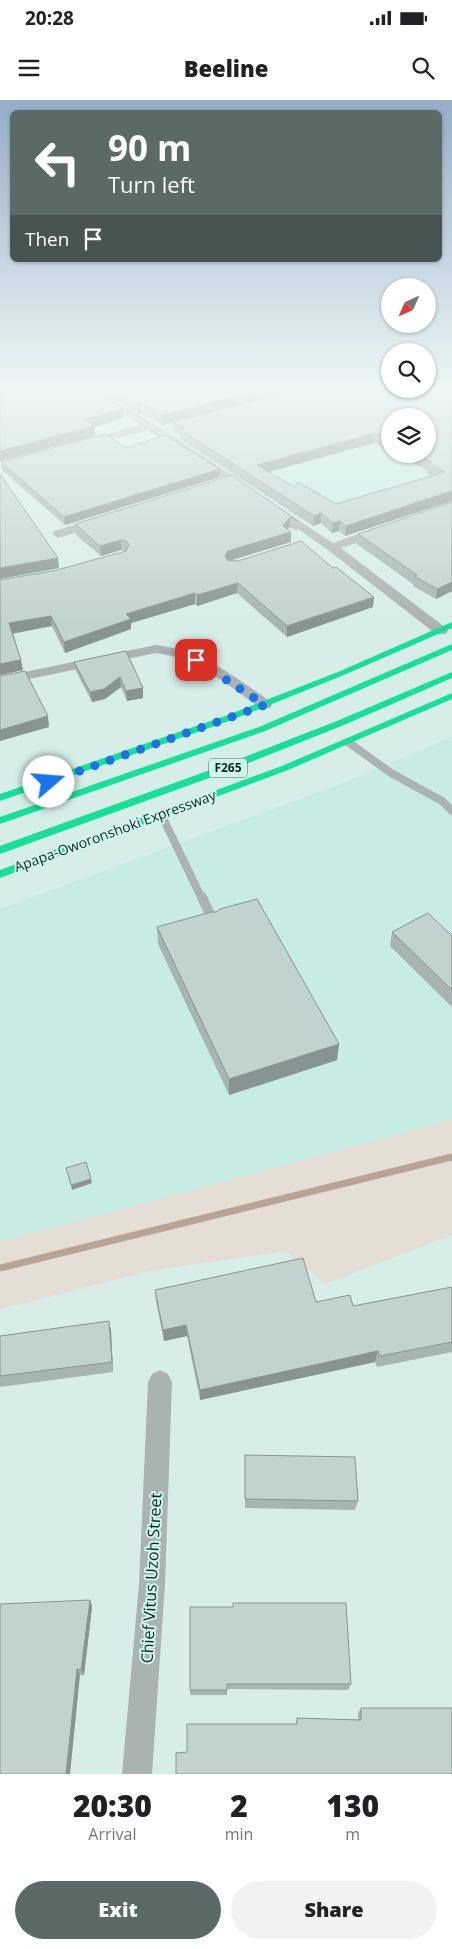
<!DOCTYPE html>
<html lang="en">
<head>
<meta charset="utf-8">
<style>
  :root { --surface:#fff; --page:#f2f2f2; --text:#202124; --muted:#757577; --accent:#596a67 }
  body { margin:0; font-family:"Open Sans",sans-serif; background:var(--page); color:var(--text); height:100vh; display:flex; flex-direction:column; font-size:19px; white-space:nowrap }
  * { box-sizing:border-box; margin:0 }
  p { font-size:16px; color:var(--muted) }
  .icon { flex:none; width:28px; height:28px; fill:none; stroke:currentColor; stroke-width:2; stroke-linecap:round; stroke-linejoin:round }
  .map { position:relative; height:1674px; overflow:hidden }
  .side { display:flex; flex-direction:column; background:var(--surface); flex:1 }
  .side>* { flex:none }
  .banner { position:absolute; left:10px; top:10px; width:432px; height:152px; border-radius:8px; box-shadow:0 1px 4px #0004; background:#596a67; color:#fff; overflow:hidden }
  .needle { width:32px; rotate:225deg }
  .fabs { position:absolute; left:381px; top:178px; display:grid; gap:10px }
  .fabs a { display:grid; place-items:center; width:55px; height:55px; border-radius:50%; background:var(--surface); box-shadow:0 1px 4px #0004; font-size:25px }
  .pin { position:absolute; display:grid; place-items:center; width:42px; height:42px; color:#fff; margin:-21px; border-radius:10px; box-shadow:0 2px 8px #0006 }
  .me { position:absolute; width:55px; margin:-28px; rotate:72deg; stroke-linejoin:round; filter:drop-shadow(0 0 4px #0008) }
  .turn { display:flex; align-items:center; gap:18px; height:105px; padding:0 15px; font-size:22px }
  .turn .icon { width:65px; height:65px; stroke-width:2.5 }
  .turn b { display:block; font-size:35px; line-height:42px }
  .then { display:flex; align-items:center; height:48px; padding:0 15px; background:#0003; gap:10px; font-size:19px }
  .eta { display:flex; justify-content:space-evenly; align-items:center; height:85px; text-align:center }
  .eta b { font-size:30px; font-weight:800; line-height:35px }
  .primary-button { display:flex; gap:10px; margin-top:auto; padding:10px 15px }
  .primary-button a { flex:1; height:58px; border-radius:30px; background:var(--accent); color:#fff; font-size:20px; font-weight:800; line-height:58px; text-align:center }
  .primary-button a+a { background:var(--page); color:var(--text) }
  .status { display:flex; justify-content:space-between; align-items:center; height:35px; padding:0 25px; background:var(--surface); direction:ltr }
  .status svg { height:14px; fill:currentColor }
  header { display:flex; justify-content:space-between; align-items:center; height:65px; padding:0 15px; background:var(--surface); font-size:22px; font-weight:800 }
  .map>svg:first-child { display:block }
  .built { fill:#c6ece4; fill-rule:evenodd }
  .green { fill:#e5ded4 }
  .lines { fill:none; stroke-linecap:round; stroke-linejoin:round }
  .stream { stroke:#b9a395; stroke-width:7 }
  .lane-far1 { stroke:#abb3b2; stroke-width:8 }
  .lane { stroke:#abb3b2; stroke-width:10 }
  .street { fill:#abb3b2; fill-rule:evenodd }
  .fast { fill:#16e098; fill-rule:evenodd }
  .wall { fill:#a6b5b2; fill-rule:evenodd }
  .shaded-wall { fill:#879491 }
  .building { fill:#c1d3cf; stroke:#879491; fill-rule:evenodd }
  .route { stroke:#1a73e8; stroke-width:9; stroke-dasharray:0 16.2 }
  .labels { text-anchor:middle; stroke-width:4; stroke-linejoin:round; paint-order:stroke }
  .shield { fill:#cdf6ed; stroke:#4c635e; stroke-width:1 }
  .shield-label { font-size:12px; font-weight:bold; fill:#152421 }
  .street-label { font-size:14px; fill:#152421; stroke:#cdf6ed }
  .near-street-label { font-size:16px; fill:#152421; stroke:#cdf6ed }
</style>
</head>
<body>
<div class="status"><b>20:28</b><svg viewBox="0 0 49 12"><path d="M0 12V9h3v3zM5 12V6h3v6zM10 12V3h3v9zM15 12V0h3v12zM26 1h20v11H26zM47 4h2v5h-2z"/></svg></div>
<header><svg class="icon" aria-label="menu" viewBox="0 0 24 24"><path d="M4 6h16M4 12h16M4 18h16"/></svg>Beeline<svg class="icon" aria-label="search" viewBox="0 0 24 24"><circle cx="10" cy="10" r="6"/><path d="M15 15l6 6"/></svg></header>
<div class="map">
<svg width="452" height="1674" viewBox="0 0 452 1674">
  <rect width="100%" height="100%" fill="#d6ede8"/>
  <!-- built -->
  <g class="built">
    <path d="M291,290H452V405L449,401L403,392L288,422L153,331L264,294ZM390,316H428V354H390Z"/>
    <polygon points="452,637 452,1020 0,1142 0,809 336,686"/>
  </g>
  <!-- green -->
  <polygon class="green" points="452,1020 452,1135 325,1184 286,1151 155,1170 0,1209 0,1142"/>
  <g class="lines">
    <!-- stream -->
    <polyline class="stream" points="0,1168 452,1057"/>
    <!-- lane-far1 -->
    <g class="lane-far1">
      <polyline points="348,642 391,673 442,701 452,711"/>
      <polyline points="162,716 202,799"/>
    </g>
    <!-- lane -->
    <polyline class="lane" points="202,797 214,823"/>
    <!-- street -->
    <g class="street">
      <polygon points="85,290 96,290 162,329 254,390 248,393 244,392 148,330 85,346 81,345 80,343 81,341 141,325"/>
      <polygon points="278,407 333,443 375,428 383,428 385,431 383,434 341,448 446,528 448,531 446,534 436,534 328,450 274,412 272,410"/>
      <polygon points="98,418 102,420 104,422 102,424 58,438 52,434 54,431"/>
      <path d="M156,545C193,549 221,567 251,588C258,593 267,598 272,605L270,608H260C228,585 197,558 156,553L0,585V577Z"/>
      <polygon points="160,1270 168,1274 172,1282 165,1484 152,1674 122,1674 139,1484 148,1282 152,1274"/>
    </g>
    <!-- fast -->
    <g class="fast">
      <polygon points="452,522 452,528 344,575 232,620 0,701 0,694 225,616 338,572"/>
      <polygon points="452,544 452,550 265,631 0,724 0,717 259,627"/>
      <polygon points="452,572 452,578 344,625 231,670 0,754 0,746 224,665 337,621"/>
      <polygon points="452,593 452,599 288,670 0,778 0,770 282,666"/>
    </g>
  </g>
  <!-- wall -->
  <g class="wall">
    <path d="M99,290H452V401L345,436L339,431L332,433L321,423L313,426L180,339V335L174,332L173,322L289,291L162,325L141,313L138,314ZM390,316L428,354H395L428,371L427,373L432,376L336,404L294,387L268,372L374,343L390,351Z"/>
    <polygon points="126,348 220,377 65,425 2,370 1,362"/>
    <polygon points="232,375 298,421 297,431 289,427 288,429 291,442 232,460 373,507 287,537 237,493 197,506 195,504 131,523 131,529 65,553 52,526 13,533 23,570 0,575 0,480 57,470 125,451 121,450 101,456 76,435 75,424"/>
    <polygon points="452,402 452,491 436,499 413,486 413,484 357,444 358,434"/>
    <polygon points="126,551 143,588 143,598 127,601 121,587 105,599 92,602 76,571 74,562"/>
    <polygon points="157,827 339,944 337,960 229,995 158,844"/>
    <polygon points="392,832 452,836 452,907 390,846"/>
    <polygon points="452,1187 452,1252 377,1267 375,1262 200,1300 187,1236 164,1241 156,1201 155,1190 353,1206"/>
    <polygon points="109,1221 111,1231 113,1272 0,1287 0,1236"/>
    <polygon points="245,1355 358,1401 355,1410 245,1408"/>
    <polygon points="90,1500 92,1507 84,1575 80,1575 0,1674"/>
    <polygon points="190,1507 351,1584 348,1590 227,1589 227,1595 190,1595"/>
    <polygon points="361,1608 452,1608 187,1652 296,1624 297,1618 358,1620 358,1613"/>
  </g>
  <!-- shaded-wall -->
  <g class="shaded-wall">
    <polygon points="0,290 28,290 0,296"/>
    <polygon points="260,290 295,290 162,325 162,315"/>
    <polygon points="140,303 141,313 138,314 137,304"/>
    <polygon points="123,308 124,318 95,327 95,336 0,361 0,351 84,320"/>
    <polygon points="375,333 374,343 257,375 257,365"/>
    <polygon points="220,369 220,377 65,425 64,417"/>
    <polygon points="452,391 452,401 345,436 346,426"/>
    <polygon points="321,413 321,423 313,426 314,416"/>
    <polygon points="290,417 289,427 284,434 291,432 291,442 228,461 225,455 228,451 283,426"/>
    <polygon points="340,421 339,431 332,433 333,423"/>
    <polygon points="121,440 121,450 101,456 100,446"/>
    <polygon points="58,458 59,468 0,479 0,468"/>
    <polygon points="452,482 452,491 436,499 437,489"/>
    <polygon points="238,483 237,493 197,506 197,495"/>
    <polygon points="195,493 195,504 131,523 131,529 65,553 64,542 126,514"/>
    <polygon points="374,497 373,507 287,537 287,526"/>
    <polygon points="51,516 52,526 11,534 9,523"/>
    <polygon points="21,560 23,570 0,575 0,564"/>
    <polygon points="120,577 121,587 105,599 92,602 90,592"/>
    <polygon points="143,588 143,598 127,601 126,591"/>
    <polygon points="48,616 49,627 0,641 0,630"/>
    <polygon points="339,944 337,960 229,995 229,979"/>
    <polygon points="91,1079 92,1083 72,1090 71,1085"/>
    <polygon points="109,1221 111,1231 113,1272 112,1262"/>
    <polygon points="186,1225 187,1236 164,1241 163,1230"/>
    <polygon points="378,1251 375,1262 200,1300 200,1290"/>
    <polygon points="90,1500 92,1507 84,1575 81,1570"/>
    <polygon points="77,1569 80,1575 70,1674 66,1674"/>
  </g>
  <!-- building -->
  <g class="building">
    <polygon points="26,290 94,290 123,308 84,320 94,326 0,351 0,296"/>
    <polygon points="113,290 260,290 162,315 140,303 137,304"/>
    <path d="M295,290H452V391L346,426L340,421L333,423L321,413L314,416L179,329L184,328L173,322ZM390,316H428V354H415L431,362L429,363L445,372L336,404L298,382L294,387L257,365L375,333L390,341Z"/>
    <polygon points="105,334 126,348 165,335 220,369 64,417 1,362"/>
    <polygon points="0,374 58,458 0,468"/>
    <polygon points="232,375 298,421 290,417 283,426 291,432 228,451 225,455 227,460 238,461 301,441 333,468 336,467 374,497 287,526 238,483 197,495 195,493 126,514 131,519 64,542 51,516 9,523 21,560 0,564 0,480 57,470 126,451 129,445 126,441 121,440 100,446 75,424"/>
    <polygon points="452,402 452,482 437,489 414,476 417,475 358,434"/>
    <polygon points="126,551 143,588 126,591 120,577 104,589 90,592 74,562"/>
    <polygon points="25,571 48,616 0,630 0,576"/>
    <polygon points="257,799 339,944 229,979 157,827 211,812 216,812 220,809"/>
    <polygon points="428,813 452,836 452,890 392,832"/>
    <polygon points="86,1062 91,1079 71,1085 66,1068"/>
    <polygon points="303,1158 316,1202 350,1195 353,1206 452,1187 452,1242 380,1256 378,1251 200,1290 186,1225 163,1230 155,1190"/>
    <polygon points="109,1221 112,1262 0,1276 0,1236"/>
    <polygon points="245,1355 355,1357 358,1401 245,1399"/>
    <polygon points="90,1500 81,1570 77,1569 66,1674 0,1674 0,1504"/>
    <polygon points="233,1503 346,1503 351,1584 227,1584 227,1590 190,1590 190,1507 233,1507"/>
    <polygon points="361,1608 452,1608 452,1674 176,1674 176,1653 187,1652 187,1624 297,1624 297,1618 361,1620"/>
  </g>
  <!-- sky -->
  <linearGradient id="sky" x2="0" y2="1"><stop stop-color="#95adc7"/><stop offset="0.55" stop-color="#edf7f5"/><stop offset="1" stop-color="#edf7f5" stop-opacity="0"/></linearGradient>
  <rect width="452" height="524" fill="url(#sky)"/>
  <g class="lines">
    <!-- route -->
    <polyline class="route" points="49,682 265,605 196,560"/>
  </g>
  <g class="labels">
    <!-- shield labels -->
    <rect class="shield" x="209" y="658.5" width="38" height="19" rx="4"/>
    <g class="shield-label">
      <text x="228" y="672">F265</text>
    </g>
    <!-- street labels -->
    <g class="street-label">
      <text transform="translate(115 731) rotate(-20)" y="5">Apapa-Oworonshoki Expressway</text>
    </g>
    <!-- near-street labels -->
    <g class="near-street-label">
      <text transform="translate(151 1478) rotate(-87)" y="6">Chief Vitus Uzoh Street</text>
    </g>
  </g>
</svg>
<div class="fabs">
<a><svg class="needle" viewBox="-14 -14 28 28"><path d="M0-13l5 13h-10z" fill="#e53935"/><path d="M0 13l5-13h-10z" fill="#757577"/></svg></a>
<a><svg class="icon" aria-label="search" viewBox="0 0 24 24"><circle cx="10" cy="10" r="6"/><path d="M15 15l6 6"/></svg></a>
<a><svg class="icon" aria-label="layers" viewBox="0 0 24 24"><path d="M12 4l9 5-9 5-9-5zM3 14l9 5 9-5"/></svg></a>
</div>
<div class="pin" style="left:196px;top:560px;background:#d93025"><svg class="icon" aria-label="arrive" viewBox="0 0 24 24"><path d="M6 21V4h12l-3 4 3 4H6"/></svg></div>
<svg class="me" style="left:49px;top:682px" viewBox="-20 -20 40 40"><circle r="19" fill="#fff"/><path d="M0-13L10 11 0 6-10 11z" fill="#1a73e8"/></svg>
<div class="banner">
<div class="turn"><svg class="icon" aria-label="left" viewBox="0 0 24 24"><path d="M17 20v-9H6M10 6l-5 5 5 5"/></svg><div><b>90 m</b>Turn left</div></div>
<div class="then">Then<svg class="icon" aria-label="arrive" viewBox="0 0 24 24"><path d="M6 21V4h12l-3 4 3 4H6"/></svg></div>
</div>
</div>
<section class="side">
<div class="eta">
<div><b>20:30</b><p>Arrival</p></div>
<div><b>2</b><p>min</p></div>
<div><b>130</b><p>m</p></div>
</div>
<div class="primary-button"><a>Exit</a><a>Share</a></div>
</section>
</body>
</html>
